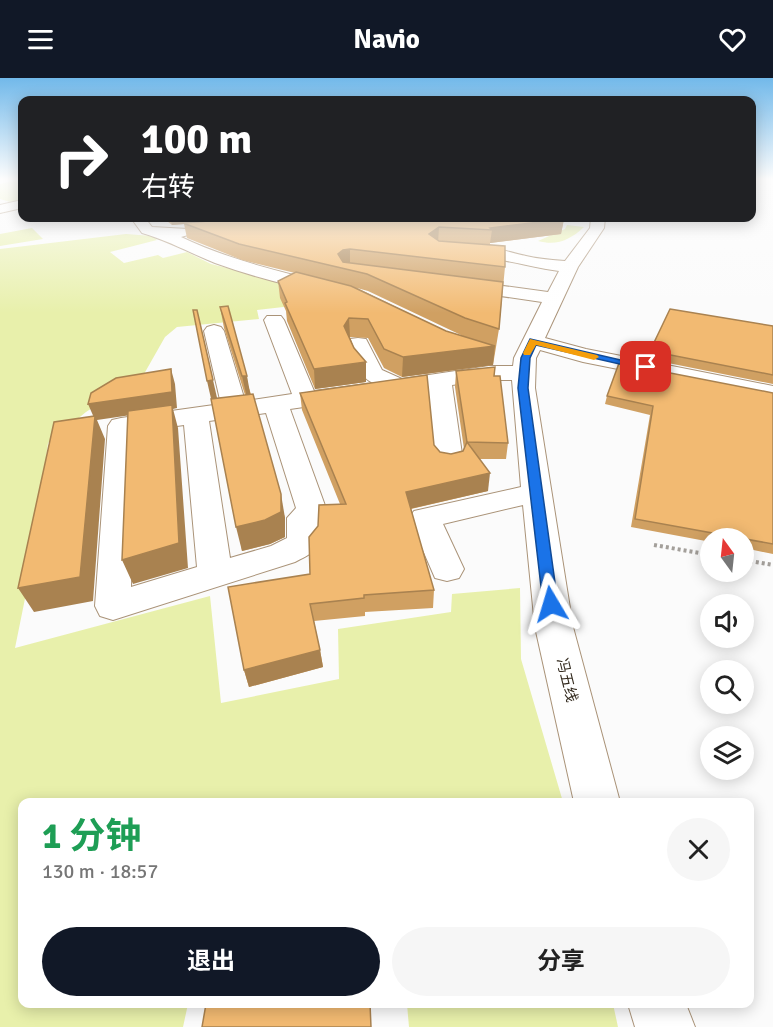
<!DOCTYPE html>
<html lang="zh">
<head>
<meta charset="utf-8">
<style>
  :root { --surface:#fff; --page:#f6f6f6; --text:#222; --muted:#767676; --accent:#111827 }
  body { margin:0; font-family:Signika,"Noto Sans SC",sans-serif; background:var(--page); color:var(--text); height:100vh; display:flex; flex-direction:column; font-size:22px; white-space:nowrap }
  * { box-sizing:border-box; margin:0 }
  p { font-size:20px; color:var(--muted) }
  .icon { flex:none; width:33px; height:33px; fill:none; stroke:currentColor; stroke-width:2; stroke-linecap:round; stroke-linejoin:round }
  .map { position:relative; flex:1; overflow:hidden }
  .drawer { position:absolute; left:18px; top:720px; width:736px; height:210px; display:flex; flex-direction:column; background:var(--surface); border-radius:12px; box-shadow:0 3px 15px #0003 }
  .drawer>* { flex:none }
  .guide { position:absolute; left:18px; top:18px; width:738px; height:126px; border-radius:12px; box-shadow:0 3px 15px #0003; background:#202124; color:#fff; overflow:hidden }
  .needle { width:39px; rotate:345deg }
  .buttons { position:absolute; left:700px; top:450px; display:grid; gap:12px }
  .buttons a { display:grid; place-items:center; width:54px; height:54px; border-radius:50%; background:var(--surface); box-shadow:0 3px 15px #0003; font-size:30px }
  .pin { position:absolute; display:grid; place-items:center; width:51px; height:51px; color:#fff; margin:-26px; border-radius:12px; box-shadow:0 3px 9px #0006 }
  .me { position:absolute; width:66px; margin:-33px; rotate:353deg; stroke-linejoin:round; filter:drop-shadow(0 0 4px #0008) }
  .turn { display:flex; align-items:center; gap:21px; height:126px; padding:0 24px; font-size:27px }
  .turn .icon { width:78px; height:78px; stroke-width:2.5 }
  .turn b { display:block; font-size:42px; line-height:51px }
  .round { display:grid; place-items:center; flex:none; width:63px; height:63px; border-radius:32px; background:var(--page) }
  .overview { display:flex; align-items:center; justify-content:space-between; height:102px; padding:0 24px }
  h1 { font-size:36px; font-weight:700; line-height:45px; color:#1e9e55 }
  .cta { display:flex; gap:12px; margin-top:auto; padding:12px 24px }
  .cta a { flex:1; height:69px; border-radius:36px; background:var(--accent); color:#fff; font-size:24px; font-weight:700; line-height:69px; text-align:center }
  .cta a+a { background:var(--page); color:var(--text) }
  header { display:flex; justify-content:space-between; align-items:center; height:78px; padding:0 24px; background:var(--accent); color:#fff; font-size:27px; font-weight:700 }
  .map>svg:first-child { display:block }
  .green { fill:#e8f0ab }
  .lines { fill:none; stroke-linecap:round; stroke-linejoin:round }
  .minor-casing { stroke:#aa9378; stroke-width:2 }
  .path { stroke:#a39f9a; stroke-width:4; stroke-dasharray:3 3; stroke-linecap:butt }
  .minor { fill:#fff; fill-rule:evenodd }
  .wall { fill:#d0a062; fill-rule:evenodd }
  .shaded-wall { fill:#a98250 }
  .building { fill:#f2ba72; stroke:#a98250; stroke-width:1.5 }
  .route { fill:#1a73e8; stroke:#114b97; stroke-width:1.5 }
  .slow { fill:#f59e0b }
  .labels { text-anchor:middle; stroke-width:6; stroke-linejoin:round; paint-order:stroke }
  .street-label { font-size:15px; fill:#342b1f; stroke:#fff }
</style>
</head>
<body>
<header><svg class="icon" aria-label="menu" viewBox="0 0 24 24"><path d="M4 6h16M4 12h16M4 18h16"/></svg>Navio<svg class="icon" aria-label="heart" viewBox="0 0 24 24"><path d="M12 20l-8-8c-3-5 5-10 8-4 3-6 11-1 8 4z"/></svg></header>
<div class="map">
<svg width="773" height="949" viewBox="0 0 773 949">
  <rect width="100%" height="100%" fill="#fbfbfb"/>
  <!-- green -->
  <g class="green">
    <polygon points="16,102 22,102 22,122 10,124 0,121 0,106"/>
    <path d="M567,147L584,149C570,162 557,168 538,163L565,151Z"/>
    <polygon points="32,150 43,161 0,168 0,156"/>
    <polygon points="126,156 152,158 157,162 110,174 124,185 158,177 163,180 187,174 211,186 335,216 345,222 257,232 259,241 177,249 165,259 144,296 86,334 48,365 33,481 15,570 210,518 221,625 339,601 338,551 451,534 452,516 520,510 521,581 563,724 343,722 303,724 22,724 22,926 188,926 183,949 0,949 0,171"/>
    <polygon points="407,926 613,926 618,949 409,949"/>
  </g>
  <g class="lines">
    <!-- minor casing -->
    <g class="minor-casing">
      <g id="minor">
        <polygon points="22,122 22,130 0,135 0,127"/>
        <path d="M131,140H145L152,149L188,151L191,154L188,157L181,159C229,182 282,194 333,207L336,211L333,215L327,216C289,208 251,198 215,185C190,175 167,162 142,155Z"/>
        <path d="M591,140H605L604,150L578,189L545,260L586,271L773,308V322L583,284L540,272L536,280L535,310L573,549L620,724H574L535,549L523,427L443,446L464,491L459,500L447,503L435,500L409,440L414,433L521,409L512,302H489L452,307L463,383L459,389L449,391L439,389L435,383L428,311L290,331L327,433L319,444C319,471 319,472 295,484L113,542L100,538L95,528L108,348L112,342L121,340L221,326L204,253L207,249L214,247L221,249L224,253L245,323L292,316L264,242L267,238H281L284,242L314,313L373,305C358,298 354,280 347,266L350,261L358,260L366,261L382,292L402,301L489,288H513L514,280L542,224L459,212L453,211L450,207L453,203L459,202L548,214L559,193C530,189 503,180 475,179C467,178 458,179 453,173C464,159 511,175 526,178C539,181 552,182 565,183L590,150ZM266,335L296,430L287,440V460L271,468L230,480L209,343ZM184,347L197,489L131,509L134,354Z"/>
        <polygon points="628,926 686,926 695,949 635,949"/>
      </g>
    </g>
    <!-- path -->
    <g class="path">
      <polyline points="654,467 711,477"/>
      <polyline points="744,482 773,487"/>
    </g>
    <!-- minor -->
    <use href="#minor" class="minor"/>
  </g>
  <!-- wall -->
  <g class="wall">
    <path d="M163,140H562L564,141L561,156L490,165V167L505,189L499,251L493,287L402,299L384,290L368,260L350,259L354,270L366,284V304L315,311L287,243L286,233L280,220L278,203L295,195L242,182L187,160L184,146L172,147ZM357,210L368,213L463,258L446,253Z"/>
    <polygon points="220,229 251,316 285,440 285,459 270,466 242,473 217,321 245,317 224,250"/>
    <polygon points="773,248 773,306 648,281 650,273"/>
    <polygon points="456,293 494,298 508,365 506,381 480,381 488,413 411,431 434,512 433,530 365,534 365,538 314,543 320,572 323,589 249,609 244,592 310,496 340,426 302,332 300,315 434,367 440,374 451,376 463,373 464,371 455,309"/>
    <polygon points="773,315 773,476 744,470 744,460 711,460 711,464 631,449 650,337 605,326 607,318"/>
  </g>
  <!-- shaded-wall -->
  <g class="shaded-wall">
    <polygon points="170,140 279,140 183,145 184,146 172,147"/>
    <polygon points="564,141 561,156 490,165 492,152 490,150"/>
    <polygon points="439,149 438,165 429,156"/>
    <polygon points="350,171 350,187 344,188 338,176 343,172"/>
    <polygon points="197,232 218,324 212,325 207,303"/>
    <polygon points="349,240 350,259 345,267 344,248"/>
    <polygon points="495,268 493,287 402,299 403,279"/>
    <polygon points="366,284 366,304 315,311 314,291"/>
    <polygon points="171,291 175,306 177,330 173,331 178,350 188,490 133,506 122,482 172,331 97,342 105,361 93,523 34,534 18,510 95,342 88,326"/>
    <polygon points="242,298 247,298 251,320 247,320"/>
    <polygon points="490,395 488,413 405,432 406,414"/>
    <polygon points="281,416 285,440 285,459 270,466 242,473 236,449"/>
    <polygon points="320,572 323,589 249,609 244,592"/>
  </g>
  <!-- building -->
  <g class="building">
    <polygon points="249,140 562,140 564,141 490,150 492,152 439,149 429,156 439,163 505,168 505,189 350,171 343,172 338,176 343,184 503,204 499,251 465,240 367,196 239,166 183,145"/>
    <polygon points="296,194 351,208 446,253 495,268 403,279 384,271 368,241 349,240 344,248 354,270 366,284 314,291 285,225 287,224 278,203"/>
    <polygon points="228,228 247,298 242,298 220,229"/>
    <polygon points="670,231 773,248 773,297 650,273"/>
    <polygon points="193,232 197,232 213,302 207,303"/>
    <polygon points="619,285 773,315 773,466 635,441 653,328 607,318"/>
    <polygon points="495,289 494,298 500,298 508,365 467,364 456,293"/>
    <polygon points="171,291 172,314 88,326 91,315 116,300"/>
    <polygon points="427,297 434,367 440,374 451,376 463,373 467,364 490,395 406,414 434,512 364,517 364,520 310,526 320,572 244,592 228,509 310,496 309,459 318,448 319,427 346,426 300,315"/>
    <polygon points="253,316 281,416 281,434 265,442 236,449 211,321"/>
    <polygon points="172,327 179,465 122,482 128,333"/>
    <polygon points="95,338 80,499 18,510 54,344"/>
    <polygon points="206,926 370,926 371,949 202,949"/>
  </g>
  <!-- sky -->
  <linearGradient id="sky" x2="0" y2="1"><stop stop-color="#72b9ea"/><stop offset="0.43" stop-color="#fdfdfd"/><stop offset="1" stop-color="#fdfdfd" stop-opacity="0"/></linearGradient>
  <rect width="773" height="235" fill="url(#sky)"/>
  <!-- route -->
  <polygon class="route" points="530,261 651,289 646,292 536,267 530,280 528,310 558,526 556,530 546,530 543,526 518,310 521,280"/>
  <!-- slow -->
  <polygon class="slow" points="530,261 597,277 599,279 594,282 536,267 530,277 524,277 523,275"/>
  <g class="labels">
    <!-- street labels -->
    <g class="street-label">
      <text transform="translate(567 602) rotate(76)" y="5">冯五线</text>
    </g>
  </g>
</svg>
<div class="buttons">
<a><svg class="needle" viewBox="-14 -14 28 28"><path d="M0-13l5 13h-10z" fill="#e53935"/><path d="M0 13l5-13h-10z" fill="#767676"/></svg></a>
<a><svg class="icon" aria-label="sound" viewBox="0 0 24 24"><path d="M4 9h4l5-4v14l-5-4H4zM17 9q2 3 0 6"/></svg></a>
<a><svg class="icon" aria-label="search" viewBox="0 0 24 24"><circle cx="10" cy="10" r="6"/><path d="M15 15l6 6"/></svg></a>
<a><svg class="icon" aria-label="layers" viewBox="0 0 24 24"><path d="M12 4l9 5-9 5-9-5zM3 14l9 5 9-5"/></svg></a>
</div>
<div class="pin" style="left:646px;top:289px;background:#d93025"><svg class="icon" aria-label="arrive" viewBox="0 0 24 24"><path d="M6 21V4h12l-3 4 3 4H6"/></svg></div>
<svg class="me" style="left:551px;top:526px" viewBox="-20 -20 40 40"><path d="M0-17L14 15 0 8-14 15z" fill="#1a73e8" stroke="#fff" stroke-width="4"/></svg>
<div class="guide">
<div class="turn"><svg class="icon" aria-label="right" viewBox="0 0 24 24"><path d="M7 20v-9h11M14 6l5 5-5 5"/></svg><div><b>100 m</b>右转</div></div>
</div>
<section class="drawer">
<div class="overview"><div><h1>1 分钟</h1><p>130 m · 18:57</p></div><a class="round"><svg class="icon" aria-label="close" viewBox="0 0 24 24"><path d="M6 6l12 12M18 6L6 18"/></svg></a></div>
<div class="cta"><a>退出</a><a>分享</a></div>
</section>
</div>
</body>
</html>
